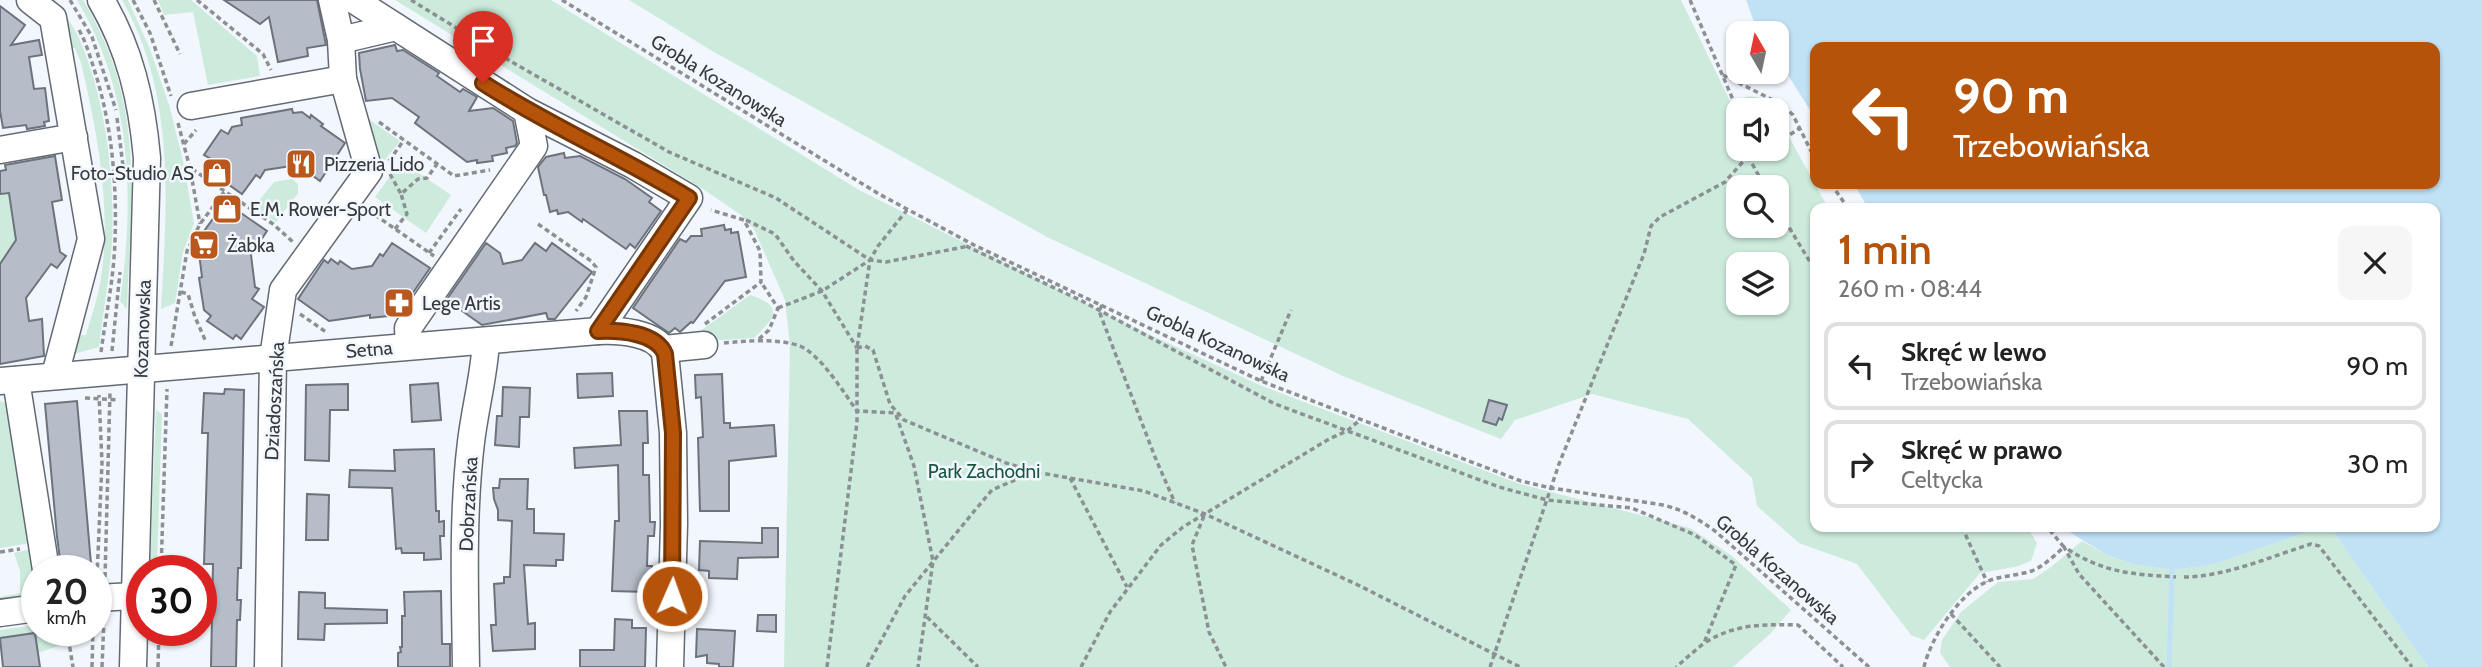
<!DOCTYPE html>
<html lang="pl">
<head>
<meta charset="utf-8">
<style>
  :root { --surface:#fff; --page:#f6f6f6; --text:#222; --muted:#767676; --line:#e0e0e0; --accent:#b45309 }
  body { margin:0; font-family:Cabin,sans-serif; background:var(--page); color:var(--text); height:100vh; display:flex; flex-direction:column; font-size:26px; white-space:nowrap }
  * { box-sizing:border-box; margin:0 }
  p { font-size:23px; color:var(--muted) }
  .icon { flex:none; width:38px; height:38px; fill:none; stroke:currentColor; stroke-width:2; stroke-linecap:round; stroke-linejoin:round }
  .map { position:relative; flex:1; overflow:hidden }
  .sheet { position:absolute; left:1810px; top:203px; width:630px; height:329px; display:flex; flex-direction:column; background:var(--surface); border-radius:14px; box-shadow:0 2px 5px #0004 }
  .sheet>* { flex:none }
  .hud { position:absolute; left:1810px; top:42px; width:630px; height:147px; border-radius:14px; box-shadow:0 2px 5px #0004; background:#b45309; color:#fff; overflow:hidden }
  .needle { width:46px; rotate:351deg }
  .buttons { position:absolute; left:1726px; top:21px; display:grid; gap:14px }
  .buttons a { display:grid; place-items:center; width:63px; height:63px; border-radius:14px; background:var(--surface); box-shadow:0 2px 5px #0004; font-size:35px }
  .speed { position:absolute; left:21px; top:555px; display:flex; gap:14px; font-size:35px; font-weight:700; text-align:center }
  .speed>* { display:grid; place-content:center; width:91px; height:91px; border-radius:50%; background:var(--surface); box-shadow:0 2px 5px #0004; line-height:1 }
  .speed small { font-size:18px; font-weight:400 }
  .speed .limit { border:10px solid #d22; background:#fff; color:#111 }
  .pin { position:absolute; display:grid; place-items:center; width:60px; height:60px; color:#fff; margin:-72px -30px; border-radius:50% 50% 50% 0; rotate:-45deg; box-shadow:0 0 7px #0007 }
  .pin .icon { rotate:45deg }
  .me { position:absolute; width:77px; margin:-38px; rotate:2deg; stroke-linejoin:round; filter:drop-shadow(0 0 5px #0008) }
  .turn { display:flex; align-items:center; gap:24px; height:147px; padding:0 28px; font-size:32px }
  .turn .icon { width:91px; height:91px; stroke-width:2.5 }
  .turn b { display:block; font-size:49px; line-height:60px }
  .round { display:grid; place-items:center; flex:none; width:74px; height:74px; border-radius:14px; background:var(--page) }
  .headline { display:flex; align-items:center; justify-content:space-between; height:119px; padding:0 28px }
  h1 { font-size:42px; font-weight:600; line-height:52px; color:var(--accent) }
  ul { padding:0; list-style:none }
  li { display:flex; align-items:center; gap:21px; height:88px; margin:0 14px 10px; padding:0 14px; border:4px solid var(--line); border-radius:14px }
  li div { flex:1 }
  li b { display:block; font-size:26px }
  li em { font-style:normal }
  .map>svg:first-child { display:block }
  .green { fill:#cdebdc; fill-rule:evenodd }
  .water { fill:#c1e1f5 }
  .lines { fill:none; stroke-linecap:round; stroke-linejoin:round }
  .stream { stroke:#c1e1f5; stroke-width:5 }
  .building { fill:#b6bdc8; stroke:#6c737c; stroke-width:2 }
  .minor-casing { stroke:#646a74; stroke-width:29 }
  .path { stroke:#8c9095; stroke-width:3.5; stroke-dasharray:5 3.5; stroke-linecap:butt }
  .minor { stroke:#fff; stroke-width:26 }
  .route-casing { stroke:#753606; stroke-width:18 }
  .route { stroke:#b45309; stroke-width:12 }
  .labels { text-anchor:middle; stroke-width:5; stroke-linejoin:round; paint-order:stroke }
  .street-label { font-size:19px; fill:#36393d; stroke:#f2f6fd }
  .poi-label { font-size:19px; fill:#36393d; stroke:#f2f6fd; text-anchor:start }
  .park-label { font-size:19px; fill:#18553d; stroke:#f2f6fd }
</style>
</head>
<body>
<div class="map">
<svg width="2482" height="667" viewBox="0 0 2482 667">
  <rect width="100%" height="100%" fill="#f2f6fd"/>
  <!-- green -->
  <g class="green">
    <path d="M49,0H55C63,12 72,24 78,36C105,95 115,177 112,241C110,276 103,312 99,347L74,354L72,336L86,335C91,318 97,300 100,283C113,214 97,130 81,63L75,48H70Z"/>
    <path d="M77,0H83C146,105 131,193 127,309L120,301C135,198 132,91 77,0Z"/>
    <path d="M122,0H128L150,49L170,108L183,161L194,223L183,252L175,303L161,309C167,204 176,94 122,0Z"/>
    <polygon points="158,0 191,0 257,56 260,76 208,85 193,12 164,15"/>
    <polygon points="395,0 551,0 859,190 1131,326 1262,386 1520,484 1690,528 1732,556 1791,610 1770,634 1733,667 784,667 790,345 785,300 754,229 741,215 706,191"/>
    <path d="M629,0H1681L1731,103L1736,105C1747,89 1764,98 1774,110H1738V149H1776V113L1828,208H1815V527H2027L2037,543L2031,561L2015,567L1980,573L1924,640L1911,635L1857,564L1799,543L1757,506L1752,478L1688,419L1592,394L1515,420L1501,439L1343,376L1047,237L714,52ZM1738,187H1776V226H1738ZM1738,264H1776V303H1738Z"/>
    <polygon points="367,118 400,141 380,166"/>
    <polygon points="401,161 451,195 426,233 375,197"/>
    <polygon points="292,179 298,184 298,193 276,222 258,210 257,203 274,182"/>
    <polygon points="9,193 14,230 24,228 0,264 0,194"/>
    <path d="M750,295C785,306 775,318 754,338L706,341L702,332L703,329Z"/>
    <polygon points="0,401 6,403 31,543 0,548"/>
    <polygon points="156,410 162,414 157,563 153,568 150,568"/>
    <polygon points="2321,527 2332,530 2428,667 1950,667 1940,653 1942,640 1961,612 1998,582 2033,579 2051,567 2082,541 2109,556 2133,564 2172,570 2212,565"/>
    <polygon points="32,549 37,579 35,596 0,605 0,597 20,593 20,571 14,553"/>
    <polygon points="37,625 37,630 63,630 64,644 38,653 35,633 0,638 0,630"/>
  </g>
  <!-- water -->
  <g class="water">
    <polygon points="1746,0 2482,0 2482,667 2428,667 2332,530 2324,527 2434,527 2434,208 1868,208 1854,184 2434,184 2434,47 1815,47 1815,118 1776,56 1776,33 1762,33 1753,19"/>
    <polygon points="2061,527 2321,527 2212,565 2172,570 2133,564 2109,556"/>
  </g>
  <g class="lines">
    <!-- stream -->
    <polyline class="stream" points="2169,667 2172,570"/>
  </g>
  <!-- building -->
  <g class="building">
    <polygon points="224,0 317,0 326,45 307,48 308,56 278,62 269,17 260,24"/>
    <polygon points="0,6 25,25 11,45 39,40 42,55 29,57 34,89 45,88 49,121 44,122 45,126 27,129 26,125 3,128 0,111"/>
    <polygon points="395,45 397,51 403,50 439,73 437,76 460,92 463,89 477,97 469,111 493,108 513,121 517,143 515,146 506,148 507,153 492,156 493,161 477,163 477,160 467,162 415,123 419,117 392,98 366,101 360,69 359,53"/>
    <polygon points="292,109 293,113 302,112 310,118 311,115 323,124 321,126 345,143 320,181 298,165 265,170 260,178 256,175 242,194 205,168 211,159 204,155 221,130 228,134 232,127 242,125 241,118"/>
    <polygon points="564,153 565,158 580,156 625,179 652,198 649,202 661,211 635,248 630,244 626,249 583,219 582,222 568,212 558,214 557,210 550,212 546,195 544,195 538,167 546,157"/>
    <polygon points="55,156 62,200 52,202 60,252 66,256 57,268 51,264 26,298 29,321 42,319 44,356 0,364 0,264 16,240 9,193 0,194 0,171 6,170 5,165"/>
    <polygon points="225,202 267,231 251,255 255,287 259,289 252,299 264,307 241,339 236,335 233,339 207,321 211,316 204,310 199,278 202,277 199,253 202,253 200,245 205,236 202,234"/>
    <polygon points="724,225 725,230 731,229 731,233 738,232 746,277 725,281 693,323 691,322 680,332 675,328 669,333 633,308 680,239 686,242 691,236 702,236 701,229"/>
    <polygon points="392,243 430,268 401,310 388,312 388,316 370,318 370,315 329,321 298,299 324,260 328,263 331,259 338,264 340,261 352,269 372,266 380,254 383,256"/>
    <polygon points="486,243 500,253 503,264 522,260 535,243 546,251 552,243 592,272 555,319 548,319 546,313 482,325 455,306 453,308 445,302"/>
    <polygon points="612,373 613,396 578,398 577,374"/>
    <polygon points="722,374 724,423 730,423 730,428 774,425 776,456 729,461 729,511 700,511 698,438 703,437 701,397 696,398 695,375"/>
    <polygon points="438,383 441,420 412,422 410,385"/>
    <polygon points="348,384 348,410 330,410 329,461 305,460 306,385"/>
    <polygon points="503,387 530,388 529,417 520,417 519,447 495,445 497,416 502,416"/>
    <polygon points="225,389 244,390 241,568 238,568 237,600 241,600 240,620 237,620 236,667 211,667 213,564 204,564 208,433 202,433 204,393 224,394"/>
    <polygon points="1489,400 1507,405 1502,420 1499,418 1496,425 1483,421"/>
    <polygon points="77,401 91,564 61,567 57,537 45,404"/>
    <polygon points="619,411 647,411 648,443 643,443 643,475 649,475 650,522 655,522 654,536 648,536 647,566 652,566 652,580 647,581 647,592 612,591 615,521 619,521 618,465 575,468 574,448 621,445"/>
    <polygon points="434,449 436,511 439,511 439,522 444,521 444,536 440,536 441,559 424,560 424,553 402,553 401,548 396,549 392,488 349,487 350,470 395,471 394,450"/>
    <polygon points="500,479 528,479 527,509 534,509 534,533 564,534 563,560 556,560 556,566 524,565 528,624 535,623 535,649 493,651 491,625 496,625 494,584 504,583 504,577 510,577 512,521 498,520 498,510 494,499 493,488 499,488"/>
    <polygon points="307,494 329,495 328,540 306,540"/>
    <polygon points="762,528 778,528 778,557 738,558 737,579 709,578 709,571 699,570 700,541 762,543"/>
    <polygon points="441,591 442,644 450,644 450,667 398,667 398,653 401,652 400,647 402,647 402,616 405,616 404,592"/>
    <polygon points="299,592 325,593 325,608 387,610 387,623 325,624 324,640 298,639"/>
    <polygon points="758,615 776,615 776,632 757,631"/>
    <polygon points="615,619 632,620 632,628 646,628 645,667 580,667 580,650 614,650"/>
    <polygon points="697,629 735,631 733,667 719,667 719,664 707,663 707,655 696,657"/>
    <polygon points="35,633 40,667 3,667 0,638"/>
  </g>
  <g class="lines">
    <!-- minor casing -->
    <g class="minor-casing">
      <g id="minor">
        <polyline points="30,0 53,18 91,239 55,375"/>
        <path d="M101,0C130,49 142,101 147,158L133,667"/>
        <polyline points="354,0 527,111 633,165 689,198 598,331"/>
        <polyline points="341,40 396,27"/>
        <polyline points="191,106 343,79"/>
        <polyline points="0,150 74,137"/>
        <polyline points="409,346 408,328 534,146 527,111"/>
        <polyline points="664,349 704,345"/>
        <polyline points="16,380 46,570"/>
        <path d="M0,381L598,331C618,330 656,332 665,353L673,433L674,524L670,667"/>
        <polyline points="96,598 134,596"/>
        <polyline points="0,613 37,608"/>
        <polyline points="268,667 273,358 283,290 369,171 343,79 341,40 332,0"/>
        <path d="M466,667C465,592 462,516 471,442C475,408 484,376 486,342"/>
      </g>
    </g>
    <!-- path -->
    <g class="path">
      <polyline points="70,0 92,37 116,110"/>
      <polyline points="133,0 150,33 171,96"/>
      <polyline points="154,0 180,54"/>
      <polyline points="197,0 263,54 271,70"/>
      <polyline points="411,0 512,62 669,152 776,198 870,260 886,262 969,246"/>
      <path d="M562,0L879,194L974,245L1261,381L1521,481L1551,488L1663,505C1684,510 1698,519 1715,531L1869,667"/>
      <polyline points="1690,0 1734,102 1734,124 1738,133"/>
      <path d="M79,30C87,44 91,60 96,75C112,127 117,185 115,240C114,277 106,315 101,352"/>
      <polyline points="1723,75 1783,105 1793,115 1815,159"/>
      <polyline points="117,118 123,166"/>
      <polyline points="379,122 454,176 490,170"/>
      <polyline points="178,123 190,168 200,224"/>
      <polyline points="184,144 196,130"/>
      <polyline points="1776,144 1800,128"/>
      <polyline points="1744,149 1765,187"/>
      <polyline points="389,161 404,140"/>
      <polyline points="192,169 273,224 293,242"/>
      <polyline points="390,174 401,194"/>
      <polyline points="1831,184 1848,208"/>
      <polyline points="1776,206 1815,270"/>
      <polyline points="368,210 434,256"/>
      <polyline points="746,220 775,234 794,261 822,291 857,348"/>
      <polyline points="538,224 591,261 596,267 586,297 576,311"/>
      <polyline points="395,229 407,214 401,194 418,179 427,178 437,164"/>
      <polyline points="966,246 1082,301 1275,404 1499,487 1547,500 1632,508 1695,535 1736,565 1704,643 1676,667"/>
      <polyline points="429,253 461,209"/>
      <polyline points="181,292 188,294 195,317 206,342"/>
      <polyline points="1102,305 1099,311 1155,457 1175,503"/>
      <polyline points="778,308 822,291 870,260"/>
      <polyline points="300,314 326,332"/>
      <polyline points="705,324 761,282 760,251 744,220 711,210"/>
      <polyline points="759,339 769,330 778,308 761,282"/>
      <path d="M724,343C746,341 778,338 800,346C821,355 844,393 857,411L896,413"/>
      <polyline points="171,346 187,251 200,224 224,192"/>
      <polyline points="857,348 865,346 873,350 890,404 904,420 1006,463 1035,472 1144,491 1205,514 1358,585 1520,667"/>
      <polyline points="112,351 120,272"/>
      <polyline points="1261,381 1291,310"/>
      <polyline points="85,398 119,400"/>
      <polyline points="896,415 914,466 933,561 918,667"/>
      <polyline points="1070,478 1127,587"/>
      <polyline points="1204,516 1192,545 1209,632 1226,667"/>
      <polyline points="1962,527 1987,582"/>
      <polyline points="0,552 20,549"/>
      <polyline points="161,570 167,389"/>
      <polyline points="97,576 102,463 99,395"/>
      <polyline points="105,577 110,392"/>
      <path d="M2184,577C2225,577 2272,556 2311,544L2319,546L2412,667"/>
      <polyline points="1951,614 2000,667"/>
      <polyline points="927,617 978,667"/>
      <polyline points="67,630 73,667"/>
      <path d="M1706,642C1735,624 1764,624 1798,625L1843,667"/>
      <polyline points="92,667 93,630"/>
      <polyline points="102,667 104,619"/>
      <polyline points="158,667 159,630"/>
      <polyline points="827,667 857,422 857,348 870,260 878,246 907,210"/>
      <polyline points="867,667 905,596 971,515 992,490 1033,472"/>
      <polyline points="1081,667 1110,612 1161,545 1183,527 1329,439 1347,431 1360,420"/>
      <polyline points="1490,667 1559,464 1644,254 1651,226 1660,217 1725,182 1747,157 1767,149"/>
      <path d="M1924,667C1931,638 1958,595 1986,582C2001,575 2019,576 2034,570C2045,565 2055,555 2064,547L2047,527"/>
      <path d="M2164,667L2079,574L2064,547C2104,573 2130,574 2176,577"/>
    </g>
    <!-- minor -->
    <use href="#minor" class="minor"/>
  </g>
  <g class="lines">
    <!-- route casing -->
    <g class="route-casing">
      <path id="route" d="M483,83C550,126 622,157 689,198L598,331C618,330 656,332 665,354L673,433L672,596"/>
    </g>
    <!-- route -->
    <use href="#route" class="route"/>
  </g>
  <!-- icons -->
  <defs>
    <g id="restaurant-square" transform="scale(1.575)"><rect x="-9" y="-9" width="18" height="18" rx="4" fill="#b9571d" stroke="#f2f6fd"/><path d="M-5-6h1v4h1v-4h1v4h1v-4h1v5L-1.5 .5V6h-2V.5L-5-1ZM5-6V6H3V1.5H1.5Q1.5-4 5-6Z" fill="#fff"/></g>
    <g id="shop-square" transform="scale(1.575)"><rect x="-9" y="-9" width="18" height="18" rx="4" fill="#b9571d" stroke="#f2f6fd"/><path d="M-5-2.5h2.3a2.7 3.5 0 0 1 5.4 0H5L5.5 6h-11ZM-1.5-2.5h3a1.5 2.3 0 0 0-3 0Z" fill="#fff"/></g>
    <g id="supermarket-square" transform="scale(1.575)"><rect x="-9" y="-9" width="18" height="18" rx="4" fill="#b9571d" stroke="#f2f6fd"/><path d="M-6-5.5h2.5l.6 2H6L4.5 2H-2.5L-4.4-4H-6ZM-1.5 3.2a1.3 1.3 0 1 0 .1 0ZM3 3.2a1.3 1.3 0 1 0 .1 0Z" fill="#fff"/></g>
    <g id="pharmacy-square" transform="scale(1.575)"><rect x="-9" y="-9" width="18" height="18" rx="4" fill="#b9571d" stroke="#f2f6fd"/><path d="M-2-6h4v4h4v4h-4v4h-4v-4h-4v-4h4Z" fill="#fff"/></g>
  </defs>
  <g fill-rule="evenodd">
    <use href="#restaurant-square" x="301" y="164"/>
    <use href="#shop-square" x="217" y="173"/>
    <use href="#shop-square" x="227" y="209"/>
    <use href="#supermarket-square" x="204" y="245"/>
    <use href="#pharmacy-square" x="399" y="303"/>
  </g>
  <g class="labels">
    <!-- street labels -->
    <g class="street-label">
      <text transform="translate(719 80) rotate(32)" y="7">Grobla Kozanowska</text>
      <text transform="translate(142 329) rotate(-88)" y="7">Kozanowska</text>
      <text transform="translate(1218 343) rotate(25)" y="7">Grobla Kozanowska</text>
      <text transform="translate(369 349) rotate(-5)" y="7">Setna</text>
      <text transform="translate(274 401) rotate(-87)" y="7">Dziadoszańska</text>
      <text transform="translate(468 504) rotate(-87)" y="7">Dobrzańska</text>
      <text transform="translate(1778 569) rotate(41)" y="7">Grobla Kozanowska</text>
    </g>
    <!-- poi labels -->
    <g class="poi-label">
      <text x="324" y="171">Pizzeria Lido</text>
      <text x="194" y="180" text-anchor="end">Foto-Studio AS</text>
      <text x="250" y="216">E.M. Rower-Sport</text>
      <text x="227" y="252">Żabka</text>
      <text x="422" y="310">Lege Artis</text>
    </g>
    <!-- park labels -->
    <g class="park-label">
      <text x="984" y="478">Park Zachodni</text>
    </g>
  </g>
</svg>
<div class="buttons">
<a><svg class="needle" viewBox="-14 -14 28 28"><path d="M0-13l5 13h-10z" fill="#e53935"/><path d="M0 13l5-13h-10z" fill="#767676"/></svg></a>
<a><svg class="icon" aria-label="sound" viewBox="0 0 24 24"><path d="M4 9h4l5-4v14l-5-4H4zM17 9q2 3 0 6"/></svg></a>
<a><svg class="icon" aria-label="search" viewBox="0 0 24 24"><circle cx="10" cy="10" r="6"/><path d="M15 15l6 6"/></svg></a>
<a><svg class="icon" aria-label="layers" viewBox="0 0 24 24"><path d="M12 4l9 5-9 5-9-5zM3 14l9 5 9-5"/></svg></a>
</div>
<div class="speed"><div>20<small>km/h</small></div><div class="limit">30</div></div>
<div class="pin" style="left:483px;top:83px;background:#d93025"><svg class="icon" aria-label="arrive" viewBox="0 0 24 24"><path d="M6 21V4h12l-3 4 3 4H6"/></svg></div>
<svg class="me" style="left:672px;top:596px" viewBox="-20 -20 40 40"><circle r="17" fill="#b45309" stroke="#fff" stroke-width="3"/><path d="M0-11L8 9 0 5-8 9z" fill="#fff"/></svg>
<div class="hud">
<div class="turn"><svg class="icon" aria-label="left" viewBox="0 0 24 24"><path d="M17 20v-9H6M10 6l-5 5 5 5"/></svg><div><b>90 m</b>Trzebowiańska</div></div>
</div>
<section class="sheet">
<div class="headline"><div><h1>1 min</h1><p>260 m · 08:44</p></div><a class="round"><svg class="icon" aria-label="close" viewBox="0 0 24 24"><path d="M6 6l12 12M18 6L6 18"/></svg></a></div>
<ul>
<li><svg class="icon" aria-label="left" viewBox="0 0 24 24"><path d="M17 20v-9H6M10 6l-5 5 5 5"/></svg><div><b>Skręć w lewo</b><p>Trzebowiańska</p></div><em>90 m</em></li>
<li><svg class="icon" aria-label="right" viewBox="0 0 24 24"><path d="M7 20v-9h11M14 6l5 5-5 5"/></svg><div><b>Skręć w prawo</b><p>Celtycka</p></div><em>30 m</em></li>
</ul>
</section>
</div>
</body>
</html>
